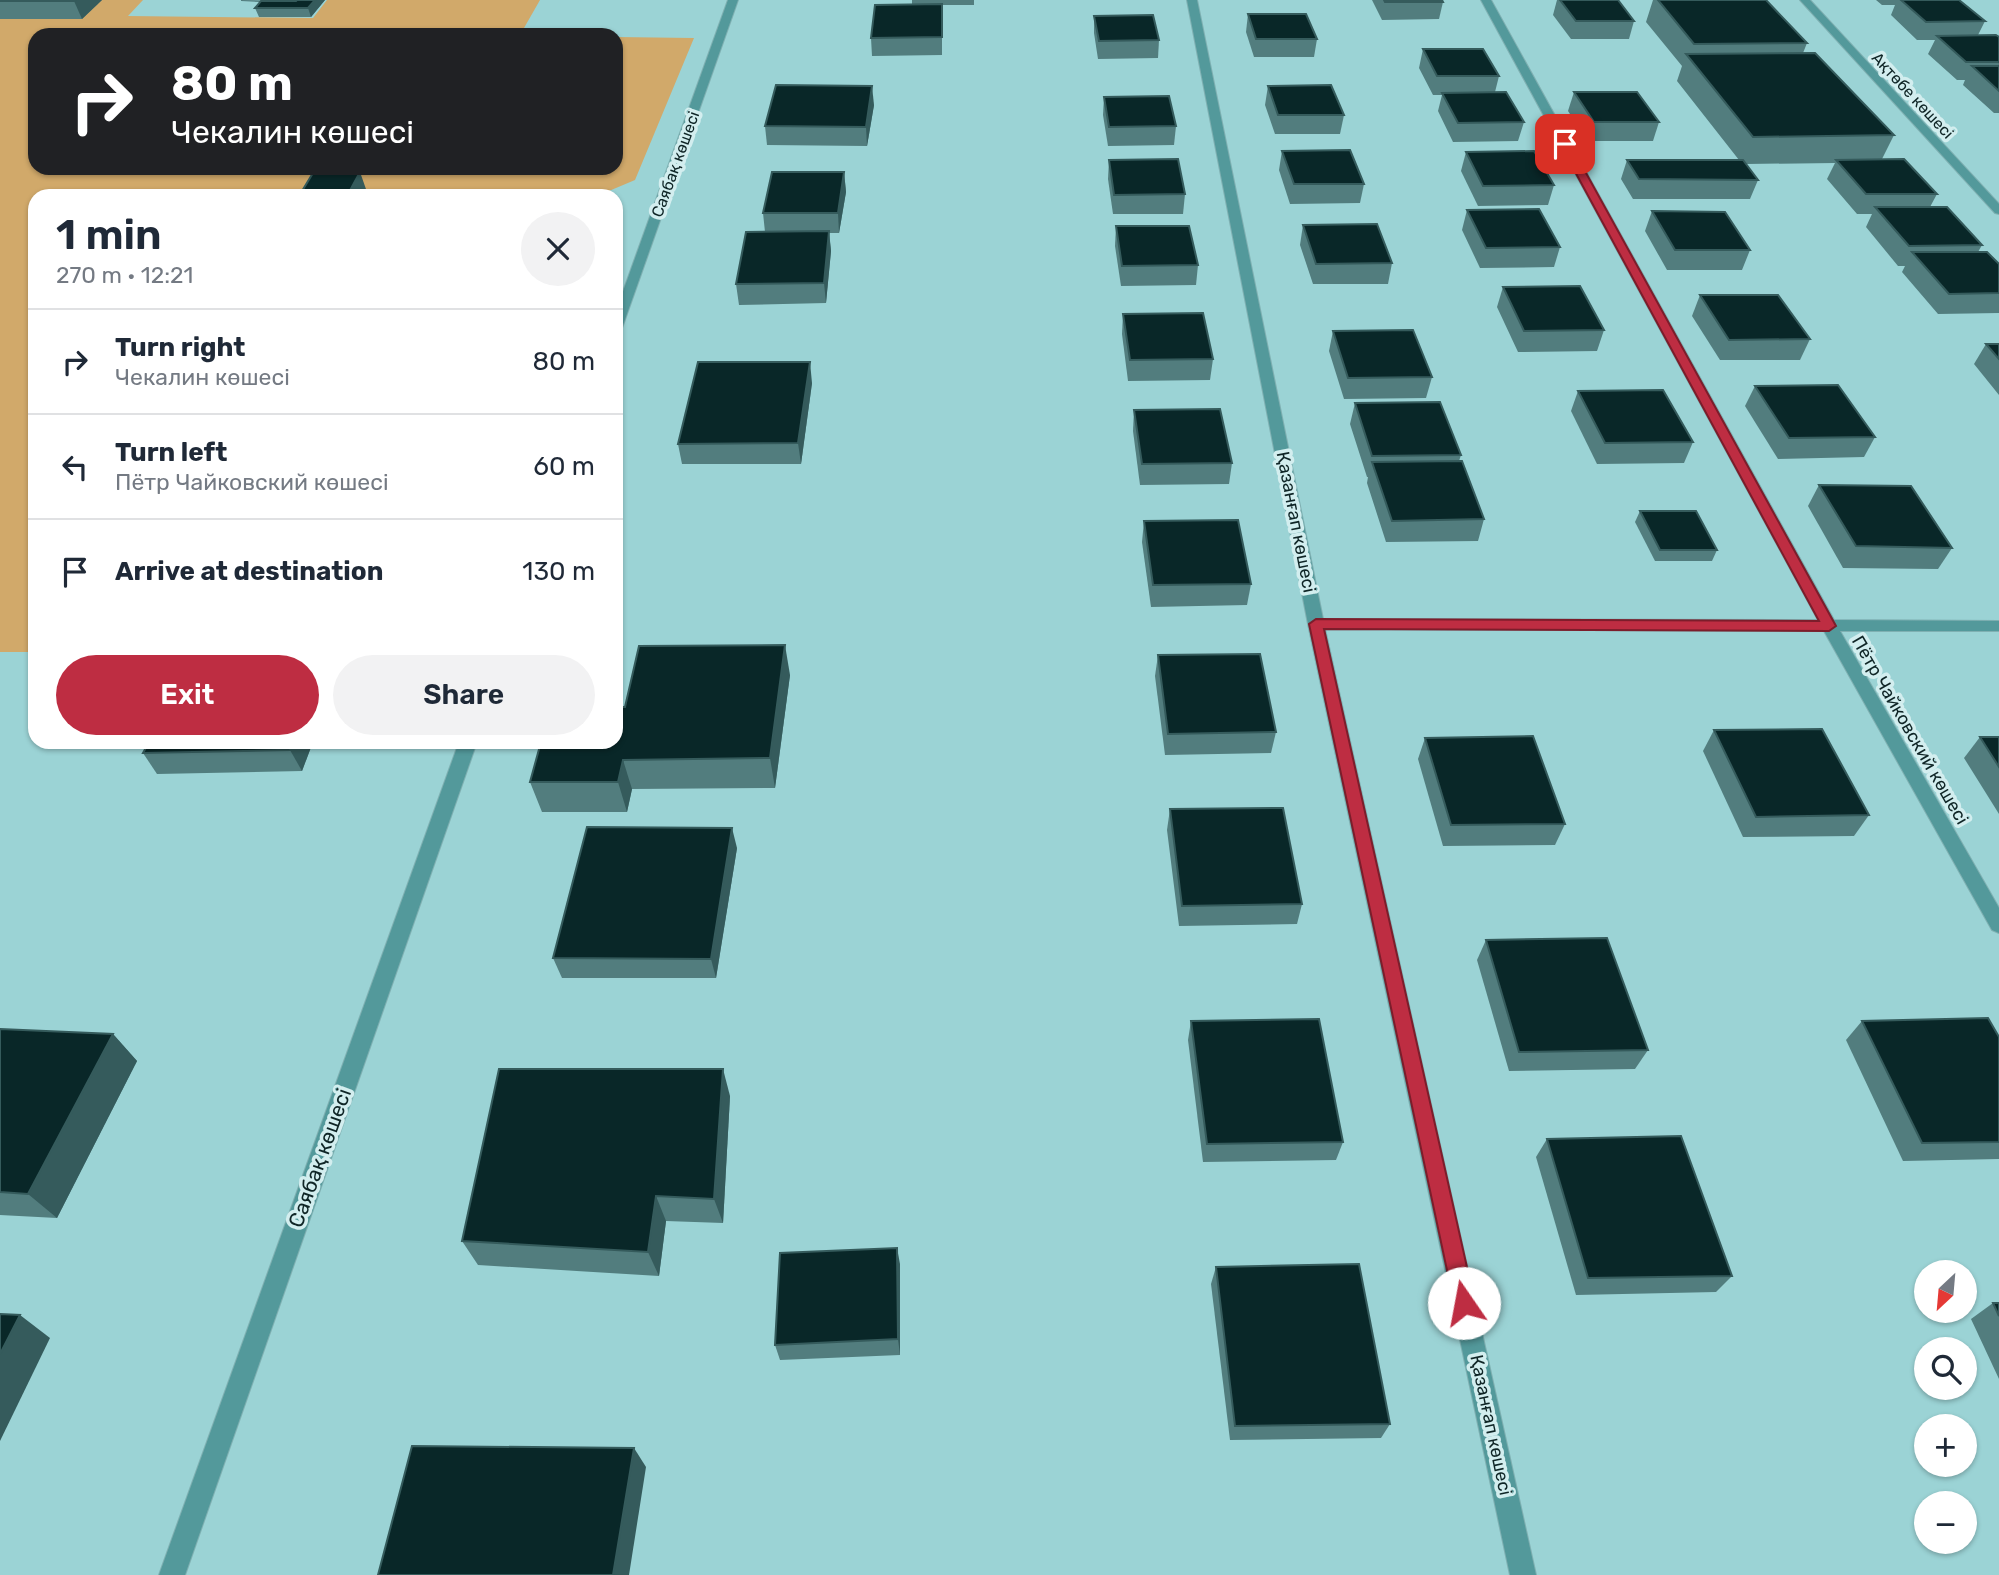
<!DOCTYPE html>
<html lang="en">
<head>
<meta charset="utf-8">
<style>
  :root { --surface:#fff; --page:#f2f2f3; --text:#1f2937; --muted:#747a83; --line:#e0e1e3; --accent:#be2d42 }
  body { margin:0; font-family:Rubik,sans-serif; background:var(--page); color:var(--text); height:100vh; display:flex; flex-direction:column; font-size:26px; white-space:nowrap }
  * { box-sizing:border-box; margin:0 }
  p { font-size:23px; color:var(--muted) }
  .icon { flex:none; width:38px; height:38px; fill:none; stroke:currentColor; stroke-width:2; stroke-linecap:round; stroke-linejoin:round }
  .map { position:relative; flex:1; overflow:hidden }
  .side { position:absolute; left:28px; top:189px; width:595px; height:560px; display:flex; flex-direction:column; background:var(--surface); border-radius:21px; box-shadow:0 2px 5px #0004 }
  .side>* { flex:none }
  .banner { position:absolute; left:28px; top:28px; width:595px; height:147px; border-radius:21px; box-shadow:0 2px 5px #0004; background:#202124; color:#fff; overflow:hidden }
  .needle { width:46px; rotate:206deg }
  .buttons { position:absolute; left:1914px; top:1260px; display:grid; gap:14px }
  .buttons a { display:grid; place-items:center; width:63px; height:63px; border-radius:50%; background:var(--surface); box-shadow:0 2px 5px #0004; font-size:35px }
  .pin { position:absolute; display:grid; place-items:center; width:60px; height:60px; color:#fff; margin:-30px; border-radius:14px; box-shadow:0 4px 10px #0006 }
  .me { position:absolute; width:77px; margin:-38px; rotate:348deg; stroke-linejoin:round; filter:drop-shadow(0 0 5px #0008) }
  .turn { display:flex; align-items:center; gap:24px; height:147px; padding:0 28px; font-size:32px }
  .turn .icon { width:91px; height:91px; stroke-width:2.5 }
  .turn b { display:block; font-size:49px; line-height:60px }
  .round { display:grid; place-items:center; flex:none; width:74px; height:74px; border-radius:37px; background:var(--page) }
  .overview { display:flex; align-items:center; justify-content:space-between; height:119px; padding:0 28px }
  h1 { font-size:42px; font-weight:600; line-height:52px }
  .action { display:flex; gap:14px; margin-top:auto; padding:14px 28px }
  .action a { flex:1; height:80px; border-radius:42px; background:var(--accent); color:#fff; font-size:28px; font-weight:600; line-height:80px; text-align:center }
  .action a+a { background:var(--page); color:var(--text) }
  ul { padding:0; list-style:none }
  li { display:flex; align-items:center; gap:21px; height:105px; padding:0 28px; border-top:2px solid var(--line) }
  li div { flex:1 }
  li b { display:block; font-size:26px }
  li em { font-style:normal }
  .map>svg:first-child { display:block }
  .green { fill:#d1a96a }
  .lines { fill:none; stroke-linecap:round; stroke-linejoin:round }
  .street-casing { stroke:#7fb0b2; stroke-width:2 }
  .street { fill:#53999b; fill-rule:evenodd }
  .wall { fill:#527d7e }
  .shaded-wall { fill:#355b5c }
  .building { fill:#092728; stroke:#355b5c; stroke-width:2 }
  .route { fill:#be2d42; stroke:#7c1d2b; stroke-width:2 }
  .labels { text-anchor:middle; stroke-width:7; stroke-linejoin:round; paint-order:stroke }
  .far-street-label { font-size:16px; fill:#0f2526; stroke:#d3eeef }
  .street-label { font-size:18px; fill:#0f2526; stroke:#d3eeef }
  .near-street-label { font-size:21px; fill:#0f2526; stroke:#d3eeef }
</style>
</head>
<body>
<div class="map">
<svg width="1999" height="1575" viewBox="0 0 1999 1575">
  <rect width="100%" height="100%" fill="#9bd3d5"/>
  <!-- green -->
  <polygon class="green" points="0,0 143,0 128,16 313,18 327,0 540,0 520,35 35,35 35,168 616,168 616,37 694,38 635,180 597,196 35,196 35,652 0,652"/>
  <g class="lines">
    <!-- street casing -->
    <g class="street-casing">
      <g id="street">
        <polygon points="728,0 738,0 622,328 616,332 616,311"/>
        <polygon points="1187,0 1197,0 1323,619 1818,620 1481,0 1491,0 1834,620 1999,621 1999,631 1840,631 1999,908 1999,933 1992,930 1824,631 1325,629 1536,1575 1510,1575 1308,624"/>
        <polygon points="1800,0 1810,0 1999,204 1999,214 1995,213"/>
        <polygon points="459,742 477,742 185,1575 159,1575"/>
      </g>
    </g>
    <!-- street -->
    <use href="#street" class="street"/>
  </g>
  <!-- wall -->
  <g class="wall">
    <polygon points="0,0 102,0 82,19 0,19"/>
    <polygon points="241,0 296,1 325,0 311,17 259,17 255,8 260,2 241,1"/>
    <polygon points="912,0 974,0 974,5 942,5 942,55 872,56 871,38 912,5"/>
    <polygon points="1372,0 1442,0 1443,2 1439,19 1382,20"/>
    <polygon points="1557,0 1618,0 1634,21 1629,39 1571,39 1553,15"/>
    <polygon points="1653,0 1766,0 1807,43 1803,53 1894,135 1882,159 1937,194 1930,207 1982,245 1978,252 1999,264 1999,313 1938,314 1902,272 1905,266 1898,266 1866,227 1872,214 1857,214 1827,179 1835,163 1746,164 1758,180 1750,199 1633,199 1621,179 1627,160 1739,160 1677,81 1682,66 1646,22"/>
    <polygon points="1876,0 1959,0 1985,21 1978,35 1999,62 1999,113 1994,113 1963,85 1965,80 1957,80 1928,54 1935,40 1917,40 1891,15 1895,5 1882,5"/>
    <polygon points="1248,14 1317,39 1314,57 1254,57 1246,32"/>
    <polygon points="1094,16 1159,40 1158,58 1098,59 1094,33"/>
    <polygon points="1423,49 1499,76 1495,92 1524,122 1518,141 1453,142 1438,111 1442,95 1433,95 1419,68"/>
    <polygon points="1268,86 1344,115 1340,134 1275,134 1265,105"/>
    <polygon points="1574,92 1659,122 1653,141 1588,141 1568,111"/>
    <polygon points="1104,97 1176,126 1174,145 1108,146 1103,115"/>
    <polygon points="874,105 867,146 767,145 765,126"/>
    <polygon points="1282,151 1364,184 1360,203 1290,204 1279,170"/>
    <polygon points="1466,152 1554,185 1548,205 1478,206 1461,171"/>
    <polygon points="1109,160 1185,194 1183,214 1113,214 1108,179"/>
    <polygon points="463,168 556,168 554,172 464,170"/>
    <polygon points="844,172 846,192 839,233 829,233 831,251 826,303 739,305 736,284 765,232 763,213"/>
    <polygon points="1467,210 1560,247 1554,267 1480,268 1462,230"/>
    <polygon points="1652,211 1750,250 1742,270 1667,270 1645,231"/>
    <polygon points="1303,225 1392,263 1388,284 1313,284 1300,245"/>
    <polygon points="1116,226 1198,265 1196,285 1121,286 1115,246"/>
    <polygon points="1503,287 1604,330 1597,351 1518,352 1497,307"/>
    <polygon points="1700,295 1810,339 1800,360 1720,360 1692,316"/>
    <polygon points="1123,314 1213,359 1210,380 1128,381 1122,334"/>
    <polygon points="1333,331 1432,377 1426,398 1344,399 1329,351"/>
    <polygon points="1986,344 1999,344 1999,395 1974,364"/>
    <polygon points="812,383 801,464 682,464 678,444"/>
    <polygon points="1755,386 1875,437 1864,457 1778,459 1745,406"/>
    <polygon points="1578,391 1693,442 1684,463 1597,464 1571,411"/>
    <polygon points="1355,403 1461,455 1459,461 1484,519 1478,541 1386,542 1367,483 1368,477 1367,477 1350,424"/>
    <polygon points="1134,410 1232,463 1229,484 1140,485 1133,431"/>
    <polygon points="1819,485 1952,548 1938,569 1843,568 1808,506"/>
    <polygon points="1640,511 1717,550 1712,561 1655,561 1635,522"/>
    <polygon points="1144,521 1251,584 1247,605 1151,607 1142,542"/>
    <polygon points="1158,655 1276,732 1271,753 1165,755 1155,676"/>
    <polygon points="790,675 775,788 632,789 627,812 542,812 530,782 625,707"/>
    <polygon points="1714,730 1869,815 1854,836 1743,837 1703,751"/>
    <polygon points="1980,737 1999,737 1999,814 1964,758"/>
    <polygon points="1425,738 1565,824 1555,845 1443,846 1418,759"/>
    <polygon points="313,742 302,771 157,774 143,753"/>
    <polygon points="1170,809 1302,904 1297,924 1179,926 1167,830"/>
    <polygon points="737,848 716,978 562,978 553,958"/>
    <polygon points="1486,940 1648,1050 1635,1069 1509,1071 1477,960"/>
    <polygon points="1191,1021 1343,1142 1336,1160 1203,1162 1188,1040"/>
    <polygon points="1862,1021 1999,1037 1999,1159 1903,1161 1846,1040"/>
    <polygon points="0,1029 113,1034 137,1061 57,1218 0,1215"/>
    <polygon points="730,1096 723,1223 666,1221 659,1276 478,1265 462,1241"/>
    <polygon points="1547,1139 1732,1276 1716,1292 1576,1295 1536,1157"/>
    <polygon points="900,1264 900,1355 780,1360 775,1345"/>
    <polygon points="1216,1267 1390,1424 1381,1438 1230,1440 1211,1284"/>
    <polygon points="1993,1303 1999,1303 1999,1379 1971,1319"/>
  </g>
  <!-- shaded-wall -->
  <g class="shaded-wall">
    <polygon points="75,0 102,0 82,19 74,1"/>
    <polygon points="315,0 325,0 311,17 308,8"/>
    <polygon points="872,86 874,105 867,146 866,127"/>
    <polygon points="360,172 367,192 365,196 347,196"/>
    <polygon points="844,172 846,192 839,233 838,213"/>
    <polygon points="829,231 831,251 826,303 824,283"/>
    <polygon points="810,362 812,383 801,464 798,443"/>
    <polygon points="785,645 790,675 775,788 770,758"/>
    <polygon points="294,742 313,742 302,771 290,750"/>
    <polygon points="623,760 632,789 627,812 618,782"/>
    <polygon points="732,828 737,848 716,978 711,959"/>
    <polygon points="113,1034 137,1061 57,1218 28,1194"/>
    <polygon points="723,1069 730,1096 723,1223 714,1199"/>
    <polygon points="656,1196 666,1221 659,1276 648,1252"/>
    <polygon points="897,1248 900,1264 900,1355 898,1339"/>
    <polygon points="20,1315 50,1338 0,1441 0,1354"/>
    <polygon points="634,1448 646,1467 629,1575 613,1575"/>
  </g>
  <!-- building -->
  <g class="building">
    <polygon points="0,0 75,0 74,1 0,1"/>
    <polygon points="297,0 315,0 308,8 255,8 261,1 296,1"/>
    <polygon points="1384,0 1442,0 1443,2 1385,2"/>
    <polygon points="1560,0 1618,0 1634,21 1576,21"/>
    <polygon points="1658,0 1766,0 1807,43 1694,44"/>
    <polygon points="1901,0 1959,0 1985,21 1926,22"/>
    <polygon points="942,4 942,37 871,38 875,5"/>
    <polygon points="1248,14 1306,14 1317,39 1256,39"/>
    <polygon points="1153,15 1159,40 1099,41 1094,16"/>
    <polygon points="1996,35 1999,37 1999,62 1966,62 1937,36"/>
    <polygon points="1423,49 1483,49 1499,76 1437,76"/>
    <polygon points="1815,53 1894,135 1753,137 1686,54"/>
    <polygon points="1972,66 1999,66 1999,91"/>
    <polygon points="776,85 872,86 866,127 765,126"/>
    <polygon points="1331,85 1344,115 1278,115 1268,86"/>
    <polygon points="1506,92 1524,122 1458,123 1442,93"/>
    <polygon points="1574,92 1637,92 1659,122 1594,122"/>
    <polygon points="1169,96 1176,126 1109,127 1104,97"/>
    <polygon points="1350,150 1364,184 1294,184 1282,151"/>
    <polygon points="1534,151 1554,185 1483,186 1466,152"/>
    <polygon points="1178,159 1185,194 1114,195 1109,160"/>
    <polygon points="1904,159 1937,194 1866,194 1836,160"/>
    <polygon points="1627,160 1743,160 1758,180 1639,179"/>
    <polygon points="360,172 347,196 299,196 313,173"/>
    <polygon points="772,172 844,172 838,213 763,213"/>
    <polygon points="1875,207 1947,207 1982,245 1909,246"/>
    <polygon points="1539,209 1560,247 1486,248 1467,210"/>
    <polygon points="1652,211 1725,212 1750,250 1675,250"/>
    <polygon points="1377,224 1392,263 1316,264 1303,225"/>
    <polygon points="1116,226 1189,226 1198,265 1122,266"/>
    <polygon points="829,231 824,283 736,284 746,232"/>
    <polygon points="1912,252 1987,252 1999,264 1999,293 1949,294"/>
    <polygon points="1580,286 1604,330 1524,331 1503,287"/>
    <polygon points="1700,295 1778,295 1810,339 1729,340"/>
    <polygon points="1203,313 1213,359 1130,360 1123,314"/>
    <polygon points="1413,330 1432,377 1348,378 1333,331"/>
    <polygon points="1986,344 1999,344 1999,359"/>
    <polygon points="698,362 810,362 798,443 678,444"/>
    <polygon points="1838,385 1875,437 1789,438 1755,386"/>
    <polygon points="1663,390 1693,442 1605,443 1578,391"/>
    <polygon points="1440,402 1461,455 1372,456 1355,403"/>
    <polygon points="1220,409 1232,463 1142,464 1134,410"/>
    <polygon points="1462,461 1484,519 1392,521 1372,462"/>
    <polygon points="1819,485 1911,486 1952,548 1856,546"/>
    <polygon points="1640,511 1696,511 1717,550 1660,550"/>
    <polygon points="1238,520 1251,584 1153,585 1144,521"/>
    <polygon points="785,645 770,758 623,760 618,782 530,782 541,742 616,742 616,707 625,707 639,646"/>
    <polygon points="1260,654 1276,732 1168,734 1158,655"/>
    <polygon points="1822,729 1869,815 1756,817 1714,730"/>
    <polygon points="1533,736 1565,824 1451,825 1425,738"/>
    <polygon points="1980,737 1999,737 1999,767"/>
    <polygon points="149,742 294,742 290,750 143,753"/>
    <polygon points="1283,808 1302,904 1182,906 1170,809"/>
    <polygon points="587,827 732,828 711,959 553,958"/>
    <polygon points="1607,938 1648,1050 1519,1052 1486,940"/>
    <polygon points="1988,1018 1999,1037 1999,1142 1922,1143 1862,1021"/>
    <polygon points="1319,1019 1343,1142 1207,1144 1191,1021"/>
    <polygon points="0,1029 113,1034 28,1194 0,1192"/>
    <polygon points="499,1069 723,1069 714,1199 656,1196 648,1252 462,1241"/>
    <polygon points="1681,1136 1732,1276 1588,1278 1547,1139"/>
    <polygon points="897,1248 898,1339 775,1345 780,1253"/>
    <polygon points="1359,1264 1390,1424 1235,1426 1216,1267"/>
    <polygon points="1993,1303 1999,1303 1999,1316"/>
    <polygon points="0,1314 20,1315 0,1354"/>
    <polygon points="412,1446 634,1448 613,1575 378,1575"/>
  </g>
  <!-- route -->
  <polygon class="route" points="1565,141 1570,144 1836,626 1829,631 1324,629 1475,1303 1471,1311 1464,1314 1457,1311 1454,1303 1309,624 1316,619 1819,621 1560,144"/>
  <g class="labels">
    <!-- far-street labels -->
    <g class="far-street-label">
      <text transform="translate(1913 95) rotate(47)" y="6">Ақтөбе көшесі</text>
      <text transform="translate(675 164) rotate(-70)" y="6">Саябақ көшесі</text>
    </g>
    <!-- street labels -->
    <g class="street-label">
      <text transform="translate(1296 522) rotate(79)" y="6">Қазанғап көшесі</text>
      <text transform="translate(1910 730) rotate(60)" y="6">Пётр Чайковский көшесі</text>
      <text transform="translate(1491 1425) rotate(78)" y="6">Қазанғап көшесі</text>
    </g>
    <!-- near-street labels -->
    <g class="near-street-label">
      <text transform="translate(320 1158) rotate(-70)" y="7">Саябақ көшесі</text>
    </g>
  </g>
</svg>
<div class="buttons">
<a><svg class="needle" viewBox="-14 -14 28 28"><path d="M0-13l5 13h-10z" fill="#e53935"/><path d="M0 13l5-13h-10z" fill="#747a83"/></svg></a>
<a><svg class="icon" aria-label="search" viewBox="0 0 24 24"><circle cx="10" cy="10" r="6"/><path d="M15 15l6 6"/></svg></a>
<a>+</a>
<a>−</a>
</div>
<div class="pin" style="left:1565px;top:144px;background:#d93025"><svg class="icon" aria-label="arrive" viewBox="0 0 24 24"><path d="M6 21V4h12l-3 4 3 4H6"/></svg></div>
<svg class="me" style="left:1464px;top:1303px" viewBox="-20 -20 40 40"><circle r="19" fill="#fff"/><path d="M0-13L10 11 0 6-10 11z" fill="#be2d42"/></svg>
<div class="banner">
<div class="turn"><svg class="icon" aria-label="right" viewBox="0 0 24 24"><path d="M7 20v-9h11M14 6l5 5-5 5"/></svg><div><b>80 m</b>Чекалин көшесі</div></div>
</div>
<section class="side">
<div class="overview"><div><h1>1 min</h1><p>270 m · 12:21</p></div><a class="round"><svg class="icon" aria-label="close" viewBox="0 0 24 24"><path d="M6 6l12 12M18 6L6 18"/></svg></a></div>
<ul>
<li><svg class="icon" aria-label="right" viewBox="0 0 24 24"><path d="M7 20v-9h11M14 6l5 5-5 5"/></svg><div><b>Turn right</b><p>Чекалин көшесі</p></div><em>80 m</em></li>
<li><svg class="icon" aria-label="left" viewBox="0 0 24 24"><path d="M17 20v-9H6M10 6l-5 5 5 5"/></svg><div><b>Turn left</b><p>Пётр Чайковский көшесі</p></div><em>60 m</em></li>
<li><svg class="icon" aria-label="arrive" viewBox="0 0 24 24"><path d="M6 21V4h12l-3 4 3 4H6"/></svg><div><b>Arrive at destination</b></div><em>130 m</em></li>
</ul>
<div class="action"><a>Exit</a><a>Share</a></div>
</section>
</div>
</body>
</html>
